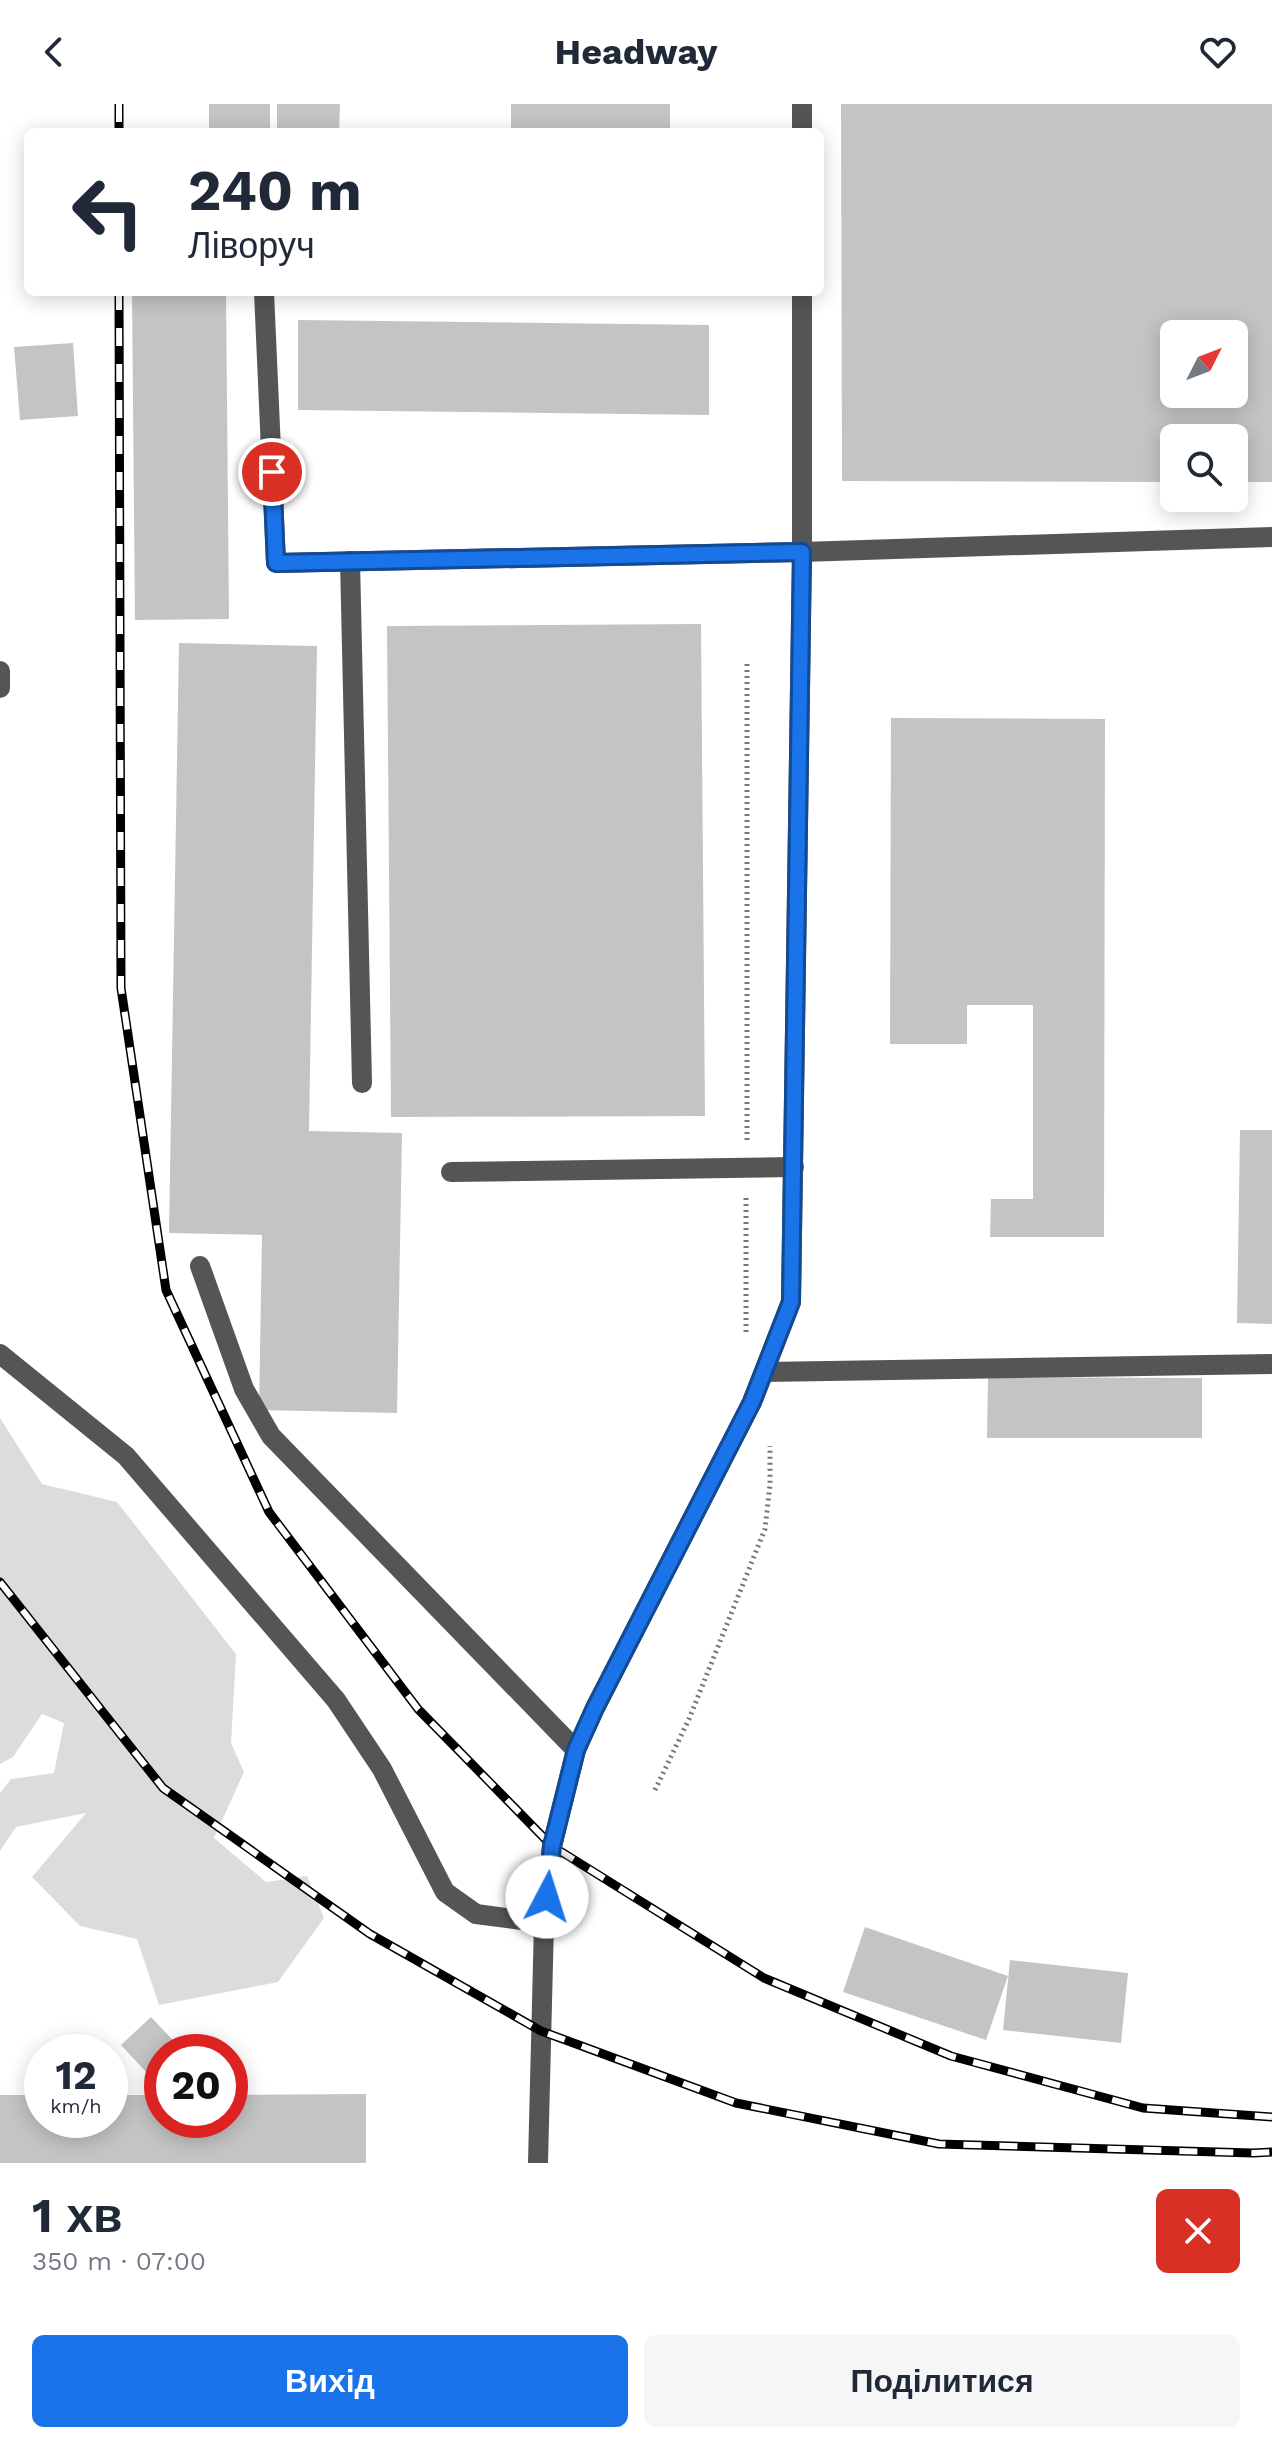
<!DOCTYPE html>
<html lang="uk">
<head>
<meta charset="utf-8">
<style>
  :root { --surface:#fff; --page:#f6f6f7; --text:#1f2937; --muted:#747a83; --accent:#1a73e8 }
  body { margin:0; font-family:"Work Sans",sans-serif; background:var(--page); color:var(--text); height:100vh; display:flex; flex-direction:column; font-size:30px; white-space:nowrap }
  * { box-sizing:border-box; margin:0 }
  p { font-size:26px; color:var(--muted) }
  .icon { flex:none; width:44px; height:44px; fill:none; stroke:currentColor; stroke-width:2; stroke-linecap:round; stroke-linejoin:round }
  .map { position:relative; height:2059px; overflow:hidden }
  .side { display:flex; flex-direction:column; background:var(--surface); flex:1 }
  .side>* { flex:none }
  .top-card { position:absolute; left:24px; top:24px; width:800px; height:168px; border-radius:12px; box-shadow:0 4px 20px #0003; background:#fff; color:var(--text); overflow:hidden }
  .needle { width:52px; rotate:48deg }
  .buttons { position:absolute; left:1160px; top:216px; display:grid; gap:16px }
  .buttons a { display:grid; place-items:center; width:88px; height:88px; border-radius:12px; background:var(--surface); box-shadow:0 4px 20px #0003; font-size:40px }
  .speed { position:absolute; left:24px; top:1930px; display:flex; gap:16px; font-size:40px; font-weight:700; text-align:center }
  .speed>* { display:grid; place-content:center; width:104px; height:104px; border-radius:50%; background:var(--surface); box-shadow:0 4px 20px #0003; line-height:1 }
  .speed small { font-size:20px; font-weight:400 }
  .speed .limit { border:12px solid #d22; background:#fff; color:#111 }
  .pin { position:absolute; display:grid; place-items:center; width:68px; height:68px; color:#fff; margin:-34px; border:4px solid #fff; border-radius:50%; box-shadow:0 2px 8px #0007 }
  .me { position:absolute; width:88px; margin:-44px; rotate:5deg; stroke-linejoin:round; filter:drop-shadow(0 0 6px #0008) }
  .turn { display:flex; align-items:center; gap:28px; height:168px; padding:0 32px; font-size:36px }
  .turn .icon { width:104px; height:104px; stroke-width:2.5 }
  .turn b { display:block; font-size:56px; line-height:68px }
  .round { display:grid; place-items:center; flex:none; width:84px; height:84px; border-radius:12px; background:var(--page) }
  .summary { display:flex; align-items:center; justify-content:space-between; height:136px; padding:0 32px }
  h1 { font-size:48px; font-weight:700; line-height:60px }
  .primary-button { display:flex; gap:16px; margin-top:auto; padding:16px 32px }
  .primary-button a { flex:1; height:92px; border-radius:12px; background:var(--accent); color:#fff; font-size:32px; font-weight:700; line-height:92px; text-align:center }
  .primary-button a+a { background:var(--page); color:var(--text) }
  header { display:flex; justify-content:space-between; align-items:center; height:104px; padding:0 32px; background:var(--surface); font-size:36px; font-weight:700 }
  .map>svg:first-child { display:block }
  .green { fill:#dcdcdc }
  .building { fill:#c4c4c4; fill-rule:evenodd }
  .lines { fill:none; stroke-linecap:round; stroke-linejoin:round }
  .path { stroke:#777; stroke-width:5; stroke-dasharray:2 4; stroke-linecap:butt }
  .minor { stroke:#555; stroke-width:20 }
  .rail-casing { stroke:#000; stroke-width:9 }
  .rail { stroke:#fff; stroke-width:6; stroke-dasharray:18; stroke-linecap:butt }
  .route-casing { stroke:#114b97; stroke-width:20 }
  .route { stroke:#1a73e8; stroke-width:14 }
</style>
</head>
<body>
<header><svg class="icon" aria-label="back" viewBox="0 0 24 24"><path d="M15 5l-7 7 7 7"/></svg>Headway<svg class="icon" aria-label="heart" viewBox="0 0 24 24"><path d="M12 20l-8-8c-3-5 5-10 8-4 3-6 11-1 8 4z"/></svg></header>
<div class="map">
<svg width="1272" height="2059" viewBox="0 0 1272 2059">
  <rect width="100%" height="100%" fill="#fff"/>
  <!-- green -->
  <polygon class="green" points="0,1314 42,1380 117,1398 236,1550 231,1639 244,1668 214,1734 266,1778 307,1772 324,1814 278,1878 159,1901 137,1835 80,1822 32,1773 86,1709 16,1723 0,1747 0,1689 11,1675 54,1669 64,1619 42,1610 13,1653 0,1660"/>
  <!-- building -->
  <g class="building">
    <rect x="209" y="0" width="61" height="28"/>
    <polygon points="277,0 340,0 339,28 277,28"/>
    <rect x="511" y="0" width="159" height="28"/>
    <path d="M841,0H1272V378H1234V334H1174V378L842,377ZM1174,230H1234V290H1174Z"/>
    <polygon points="132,188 226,188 229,515 135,516"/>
    <polygon points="298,216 709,221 709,311 298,306"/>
    <polygon points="73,239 78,312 20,316 14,243"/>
    <polygon points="701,520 705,1012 391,1013 387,522"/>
    <polygon points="179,539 317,542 309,1027 402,1029 397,1309 259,1306 262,1131 169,1129"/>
    <polygon points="891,614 1105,615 1104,1133 990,1133 991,1095 1033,1095 1033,901 967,901 967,940 890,940"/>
    <polygon points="1240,1026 1272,1026 1272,1220 1237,1219"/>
    <polygon points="988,1273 1202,1274 1202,1334 987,1334"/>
    <polygon points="865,1823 1008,1872 986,1936 843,1888"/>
    <polygon points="1010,1856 1128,1869 1121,1939 1003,1926"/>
    <polygon points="151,1913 184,1948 162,1948 160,1983 121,1941"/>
    <polygon points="366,1990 366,2059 0,2059 0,1991 42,1991 42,2016 110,2016 110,1991 162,1991 162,2016 230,2016 230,1991"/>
  </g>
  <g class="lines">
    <!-- path -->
    <g class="path">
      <polyline points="747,1036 747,557"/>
      <polyline points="746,1228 746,1090"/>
      <polyline points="655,1686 689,1615 765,1425 770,1381 770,1342"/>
    </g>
    <!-- minor -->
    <g class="minor">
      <polyline points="802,28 802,0"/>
      <polyline points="264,188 276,459 802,448 1272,433"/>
      <polyline points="350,457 362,979"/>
      <polyline points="0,567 0,584"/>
      <polyline points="451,1068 794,1063"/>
      <polyline points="200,1162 244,1285 271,1332 576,1646"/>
      <polyline points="0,1250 126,1352 336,1596 382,1665 445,1788 476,1810 544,1819"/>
      <polyline points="765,1268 1272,1260"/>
      <polyline points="538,2059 544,1819 552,1742 576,1646 595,1604 752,1298 791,1198 802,448 802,188"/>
    </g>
    <!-- rail casing -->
    <g class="rail-casing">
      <g id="rail">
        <polyline points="119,0 119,28"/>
        <polyline points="119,188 121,884 166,1186 269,1408 418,1605 552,1742 764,1874 951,1952 1143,2004 1272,2013"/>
        <polyline points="0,1478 163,1684 370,1830 541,1927 736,1999 939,2040 1253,2049 1272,2048"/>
      </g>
    </g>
    <!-- rail -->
    <use href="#rail" class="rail"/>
  </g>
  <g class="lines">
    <!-- route casing -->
    <g class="route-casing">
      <polyline id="route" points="272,368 276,459 802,448 791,1198 752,1298 595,1604 576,1646 552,1742 547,1793"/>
    </g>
    <!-- route -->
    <use href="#route" class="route"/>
  </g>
</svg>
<div class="buttons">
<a><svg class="needle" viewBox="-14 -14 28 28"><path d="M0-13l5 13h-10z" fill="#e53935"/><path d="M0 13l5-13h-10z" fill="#747a83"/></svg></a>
<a><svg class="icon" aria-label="search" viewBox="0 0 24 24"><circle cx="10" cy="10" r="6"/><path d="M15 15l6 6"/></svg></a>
</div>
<div class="speed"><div>12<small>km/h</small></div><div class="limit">20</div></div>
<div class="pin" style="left:272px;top:368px;background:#d93025"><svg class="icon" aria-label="arrive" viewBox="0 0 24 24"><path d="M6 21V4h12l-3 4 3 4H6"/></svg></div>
<svg class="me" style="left:547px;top:1793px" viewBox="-20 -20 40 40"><circle r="19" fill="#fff"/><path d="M0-13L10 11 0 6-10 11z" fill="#1a73e8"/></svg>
<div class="top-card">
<div class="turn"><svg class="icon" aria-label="left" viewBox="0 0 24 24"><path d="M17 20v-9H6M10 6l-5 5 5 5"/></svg><div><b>240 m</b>Ліворуч</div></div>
</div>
</div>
<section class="side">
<div class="summary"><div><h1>1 хв</h1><p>350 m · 07:00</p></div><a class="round" style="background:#d93025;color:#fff"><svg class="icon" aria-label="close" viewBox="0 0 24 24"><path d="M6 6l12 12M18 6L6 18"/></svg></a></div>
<div class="primary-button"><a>Вихід</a><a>Поділитися</a></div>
</section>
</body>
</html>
